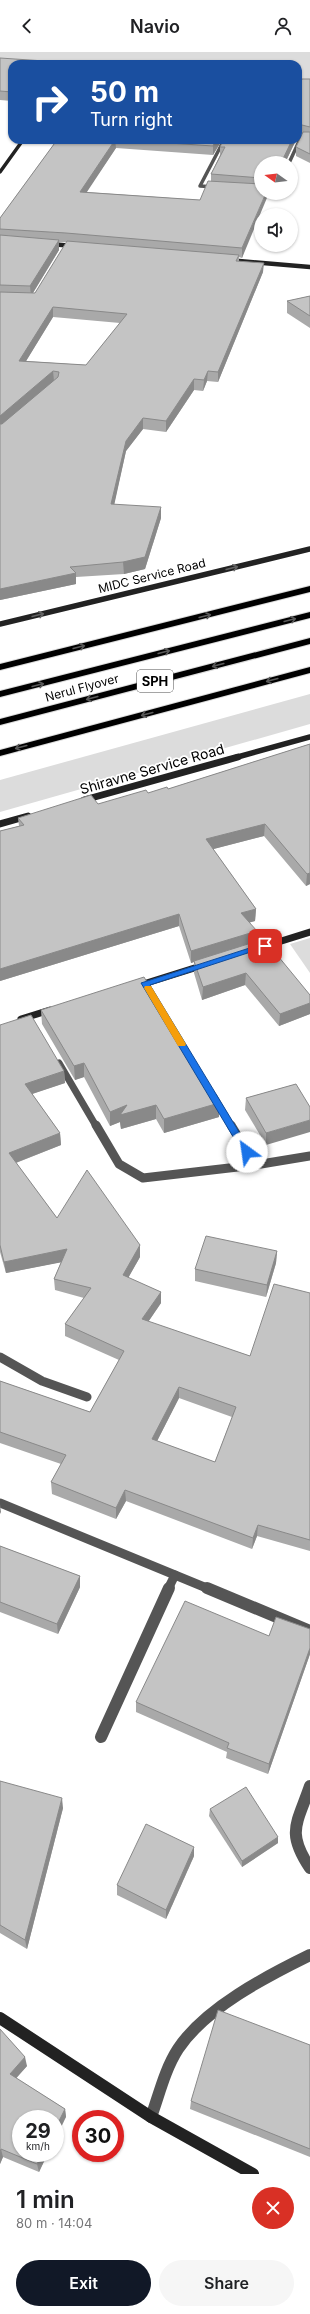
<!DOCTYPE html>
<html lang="en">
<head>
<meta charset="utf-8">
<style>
  :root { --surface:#fff; --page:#f6f6f6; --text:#202124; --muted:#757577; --accent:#111827 }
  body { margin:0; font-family:Inter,sans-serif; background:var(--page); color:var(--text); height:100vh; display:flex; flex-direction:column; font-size:15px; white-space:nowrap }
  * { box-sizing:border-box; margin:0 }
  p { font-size:13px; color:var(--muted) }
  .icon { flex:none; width:22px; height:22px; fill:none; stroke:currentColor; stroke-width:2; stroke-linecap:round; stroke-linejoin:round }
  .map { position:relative; height:2122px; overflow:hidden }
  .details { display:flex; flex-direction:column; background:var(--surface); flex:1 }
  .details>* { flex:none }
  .hud { position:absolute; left:8px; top:8px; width:294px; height:84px; border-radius:12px; box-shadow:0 1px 3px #0004; background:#1a4fa0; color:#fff; overflow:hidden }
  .needle { width:26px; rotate:284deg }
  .controls { position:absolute; left:254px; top:104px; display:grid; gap:8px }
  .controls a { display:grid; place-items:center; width:44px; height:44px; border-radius:50%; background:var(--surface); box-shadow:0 1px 3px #0004; font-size:20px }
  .speed { position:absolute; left:12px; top:2058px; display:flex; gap:8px; font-size:20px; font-weight:700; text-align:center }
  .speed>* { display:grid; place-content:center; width:52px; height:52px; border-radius:50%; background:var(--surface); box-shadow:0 1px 3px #0004; line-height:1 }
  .speed small { font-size:10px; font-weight:400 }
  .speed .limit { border:6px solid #d22; background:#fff; color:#111 }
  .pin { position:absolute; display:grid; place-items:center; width:34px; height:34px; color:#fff; margin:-17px; border-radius:8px; box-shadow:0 2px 6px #0006 }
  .me { position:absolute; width:44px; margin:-22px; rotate:329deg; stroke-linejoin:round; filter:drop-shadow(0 0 3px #0008) }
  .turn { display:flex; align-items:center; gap:14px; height:84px; padding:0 16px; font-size:18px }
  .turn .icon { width:52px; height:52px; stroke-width:2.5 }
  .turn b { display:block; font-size:28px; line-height:34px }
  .round { display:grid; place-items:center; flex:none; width:42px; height:42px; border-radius:21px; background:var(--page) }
  .overview { display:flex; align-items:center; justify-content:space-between; height:68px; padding:0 16px }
  h1 { font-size:24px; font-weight:600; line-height:30px }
  .cta { display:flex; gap:8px; margin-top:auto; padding:8px 16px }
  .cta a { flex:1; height:46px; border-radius:24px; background:var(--accent); color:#fff; font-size:16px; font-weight:600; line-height:46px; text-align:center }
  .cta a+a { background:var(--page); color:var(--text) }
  header { display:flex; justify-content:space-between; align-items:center; height:52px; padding:0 16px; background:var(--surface); font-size:18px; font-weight:600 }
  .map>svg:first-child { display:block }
  .green { fill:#dcdcdc }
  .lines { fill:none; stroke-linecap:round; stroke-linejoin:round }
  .highway-casing { stroke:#dbdbdb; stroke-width:2 }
  .lane { stroke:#555; stroke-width:3.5 }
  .street-far2 { stroke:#555; stroke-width:7 }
  .street-far1 { stroke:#555; stroke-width:9 }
  .street { stroke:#555; stroke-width:12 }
  .secondary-far4 { stroke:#222; stroke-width:3.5 }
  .secondary-far3 { stroke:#222; stroke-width:4.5 }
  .secondary-far2 { stroke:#222; stroke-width:5.5 }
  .secondary-far1 { stroke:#222; stroke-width:7 }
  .secondary { stroke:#222; stroke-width:12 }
  .highway { fill:#000; fill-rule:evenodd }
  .wall { fill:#a9a9a9; fill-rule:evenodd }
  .shaded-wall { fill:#898989 }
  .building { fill:#c4c4c4; stroke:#898989; fill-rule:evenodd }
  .oneway { stroke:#646464 }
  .oneway2 { stroke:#595959 }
  .route { fill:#1a73e8; stroke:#114b97 }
  .slow { fill:#f59e0b }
  .labels { text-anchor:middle; stroke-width:3.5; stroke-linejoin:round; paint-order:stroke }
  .far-street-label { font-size:12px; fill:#000; stroke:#fff }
  .shield { fill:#fff; stroke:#4c4c4c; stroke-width:1 }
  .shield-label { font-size:13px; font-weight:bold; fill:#000 }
  .street-label { font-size:14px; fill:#000; stroke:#fff }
</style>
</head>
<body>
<header><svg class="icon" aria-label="back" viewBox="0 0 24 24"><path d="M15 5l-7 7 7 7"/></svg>Navio<svg class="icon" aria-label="person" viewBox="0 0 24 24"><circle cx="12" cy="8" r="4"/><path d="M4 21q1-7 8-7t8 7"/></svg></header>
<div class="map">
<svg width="310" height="2122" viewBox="0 0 310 2122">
  <rect width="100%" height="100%" fill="#fff"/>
  <!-- green -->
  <g class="green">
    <polygon points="0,0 310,0 310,31 298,31 298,12 0,12"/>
    <polygon points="310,642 310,672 0,760 0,728"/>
    <polygon points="310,886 310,921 290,892"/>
  </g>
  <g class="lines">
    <!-- highway casing -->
    <g class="highway-casing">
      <g id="highway">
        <polygon points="310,534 310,540 0,618 0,612"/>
        <polygon points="310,560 310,566 0,645 0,639"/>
        <polygon points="310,586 310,592 0,673 0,667"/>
        <polygon points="310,615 310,621 0,704 0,698"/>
      </g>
    </g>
    <!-- lane -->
    <g class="lane">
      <polyline points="289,111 301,85"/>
      <polyline points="216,135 200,134 224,88"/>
    </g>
    <!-- street-far2 -->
    <g class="street-far2">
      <polyline points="59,1011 96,1074"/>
      <polyline points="214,1045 231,1074"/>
    </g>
    <!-- street-far1 -->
    <g class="street-far1">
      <polyline points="96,1073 119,1112 143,1126 255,1113 310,1104"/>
      <polyline points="231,1073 255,1113"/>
      <polyline points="0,1305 42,1329 87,1345"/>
      <polyline points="0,1451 209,1537"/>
      <polyline points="168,1537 175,1523"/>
    </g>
    <!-- street -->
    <g class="street">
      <polyline points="207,1536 310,1579"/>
      <polyline points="101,1685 169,1536"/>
      <path d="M310,1734C297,1772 286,1780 310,1816"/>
      <path d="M151,2065C159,2043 165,2017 178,1997C205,1956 267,1924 310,1903"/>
    </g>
    <!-- secondary-far4 -->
    <g class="secondary-far4">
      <polyline points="298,85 310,86"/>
      <polyline points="0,120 23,88"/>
    </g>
    <!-- secondary-far3 -->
    <g class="secondary-far3">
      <polyline points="49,192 75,194"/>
      <polyline points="228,208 310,215"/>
    </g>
    <!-- secondary-far2 -->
    <g class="secondary-far2">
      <polyline points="0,572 310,497"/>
      <polyline points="234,706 310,685"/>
    </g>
    <!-- secondary-far1 -->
    <g class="secondary-far1">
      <polyline points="84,748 238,705"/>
      <polyline points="0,772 28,764"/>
      <polyline points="259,896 310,880"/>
      <polyline points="137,934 204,913"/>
      <polyline points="21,967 50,958"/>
    </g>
    <!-- secondary -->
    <polyline class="secondary" points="0,1966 151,2065 253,2122"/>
    <!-- highway -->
    <use href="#highway" class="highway"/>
  </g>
  <!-- wall -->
  <g class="wall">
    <polygon points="0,6 12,12 12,49 0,48"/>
    <polygon points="310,27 310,111 296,104 296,95 302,82 301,82 300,31"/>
    <path d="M57,88H222L213,103L116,96L86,140L200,148L211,129V122L220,103V95L223,88H296L285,111H261V141L242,206L239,205V209L263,220L218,330L207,329L203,339L194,338L166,380L143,377L126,399L114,452L161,466L145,517L124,522L76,525V532L0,548V166ZM59,190H67L35,241H33L59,198ZM53,265L120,271L86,313L26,309Z"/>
    <polygon points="310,244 310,276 287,261 287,249"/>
    <polygon points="310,692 310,832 306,834 264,784 213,797 256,857 255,869 250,870 256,890 310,943 310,962 279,974 245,933 202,948 194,921 194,910 191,911 179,874 0,929 0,779 19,774 18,766 98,752 168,737"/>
    <polygon points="41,958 219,1051 219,1065 164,1081 156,1067 121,1077 120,1070 110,1074 84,1025 75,1028 42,972"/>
    <path d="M0,973L64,1019L65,1031L32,1042L60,1081L61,1093L16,1111L57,1166L140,1193V1205L128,1226L161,1240V1251L148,1270L250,1304L310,1241V1499L257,1484L252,1497L126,1449L116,1467L52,1442L51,1430L61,1412L0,1391V1329L90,1360L119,1308L65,1284V1272L84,1246L55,1238L54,1227L61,1210L6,1221L0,1200ZM179,1346L232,1365L215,1410L157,1389Z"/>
    <polygon points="296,1032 266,1093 245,1058 246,1046"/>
    <polygon points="277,1199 276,1211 266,1245 195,1229 195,1217"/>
    <polygon points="0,1494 80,1524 80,1535 58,1582 0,1560"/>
    <polygon points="310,1577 310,1602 268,1722 226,1706 227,1700 136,1660 136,1650 269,1584"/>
    <polygon points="0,1729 63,1756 27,1897 0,1881"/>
    <polygon points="210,1757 278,1785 278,1791 242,1815 209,1764"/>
    <polygon points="194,1804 166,1867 117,1843 117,1833"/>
    <polygon points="0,1977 27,2014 16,2026 65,2057 66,2065 21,2101 48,2101 39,2120 3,2105 0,2112"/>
    <polygon points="310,1993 310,2105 190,2057 191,2049"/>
  </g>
  <!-- shaded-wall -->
  <g class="shaded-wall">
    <polygon points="302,73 301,82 298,83 298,74"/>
    <polygon points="115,88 116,96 81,149 80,140"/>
    <polygon points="216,88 222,88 213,103 213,94"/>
    <polygon points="292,88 296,88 285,111 281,111"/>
    <polygon points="266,141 269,141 242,206 242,196"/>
    <polygon points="59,188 59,198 31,244 30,234"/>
    <polygon points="264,211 263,220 218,330 218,320"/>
    <polygon points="53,255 53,265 20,319 19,309"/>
    <polygon points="53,319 54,329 0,375 0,364"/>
    <polygon points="208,319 207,329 203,339 204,328"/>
    <polygon points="194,327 194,338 166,380 166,369"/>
    <polygon points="143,366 143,377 126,399 112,463 111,452 126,389"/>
    <polygon points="161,455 161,466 145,517 124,522 123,510"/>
    <polygon points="76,521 76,532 0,548 0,537"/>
    <polygon points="265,772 264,784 206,799 206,787"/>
    <polygon points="310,821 310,832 306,834 307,822"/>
    <polygon points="256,857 255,869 241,873 241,861"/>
    <polygon points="179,862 179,874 0,929 0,917"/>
    <polygon points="257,879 256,891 194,909 194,910 191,911 191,899"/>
    <polygon points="246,921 245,933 202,948 203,935"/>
    <polygon points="310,951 310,962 279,974 280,962"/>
    <polygon points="84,1011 84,1025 75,1028 74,1014"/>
    <polygon points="64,1019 65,1031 26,1044 25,1032"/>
    <polygon points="219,1051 219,1065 164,1081 164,1067"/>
    <polygon points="127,1053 156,1053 156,1067 121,1077 120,1070 110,1074 110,1060"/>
    <polygon points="310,1068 310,1080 266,1093 266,1081"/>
    <polygon points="60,1081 61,1093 10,1113 9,1101"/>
    <polygon points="140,1193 140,1205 123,1235 123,1223"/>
    <polygon points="67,1197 68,1209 6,1221 4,1210"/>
    <polygon points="277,1199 276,1211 266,1245 267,1233"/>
    <polygon points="161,1240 161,1251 142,1279 142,1267"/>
    <polygon points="179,1335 179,1346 152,1399 152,1387"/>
    <polygon points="125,1438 126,1449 116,1467 116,1456"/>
    <polygon points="0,1452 1,1460 0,1462"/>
    <polygon points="258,1473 257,1484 252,1497 253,1486"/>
    <polygon points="80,1524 80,1535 58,1582 57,1572"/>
    <polygon points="310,1596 310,1602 268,1722 269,1712"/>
    <polygon points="62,1746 63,1756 27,1897 25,1888"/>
    <polygon points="278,1785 278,1791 242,1815 242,1809"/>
    <polygon points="194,1795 194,1804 166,1867 166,1858"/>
    <polygon points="25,2005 27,2014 12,2031 10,2022"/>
    <polygon points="65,2057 66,2065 55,2088 55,2077"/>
    <polygon points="1,2097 3,2105 0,2112 0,2100"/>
    <polygon points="43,2101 48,2101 39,2120 37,2112"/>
  </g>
  <!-- building -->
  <g class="building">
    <polygon points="0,6 89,12 12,12 12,40 0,39"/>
    <polygon points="302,27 310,27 310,75 302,73 298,74 298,31 300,31"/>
    <polygon points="303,80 310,80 310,102 296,95"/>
    <polygon points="57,88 115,88 80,140 200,148 208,129 261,132 261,141 266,141 242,196 66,181 0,177 0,166"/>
    <polygon points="125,88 216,88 213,94"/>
    <polygon points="223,88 292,88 281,111 261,111 261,126 211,122 225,95 220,95"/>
    <polygon points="0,183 59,188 30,234 0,233"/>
    <path d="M67,189L239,203L236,209L264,211L218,320L208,319L204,328L194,327L166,369L143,366L126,389L111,452L161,455L145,505L123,510L70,515L76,521L0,537V372H2L58,325L59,320L53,319L0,364V240L35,241ZM53,255L127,262L86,313L19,309Z"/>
    <polygon points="310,244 310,264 287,249"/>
    <polygon points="310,692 310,821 307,822 265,772 206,787 256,857 241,861 257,879 191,899 179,862 0,917 0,779 24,773 18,766 91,743 98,752 146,738 148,741 167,735 168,737"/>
    <polygon points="264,887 310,943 310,951 280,962 246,921 203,935 194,909"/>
    <polygon points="144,925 219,1051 164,1067 156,1053 120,1063 127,1053 110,1060 84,1011 74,1014 41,958"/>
    <path d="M31,963L64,1019L25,1032L60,1081L9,1101L57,1166L87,1118L140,1193L123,1223L161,1240L142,1267L250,1304L274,1232L310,1241V1488L258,1473L253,1486L125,1438L116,1456L51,1430L66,1403L0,1380V1329L90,1360L124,1299L65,1272L91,1236L54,1227L67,1197L4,1210L0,1193V973ZM179,1335L236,1355L215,1410L152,1387Z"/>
    <polygon points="296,1032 310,1055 310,1068 266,1081 246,1046"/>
    <polygon points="206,1184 277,1199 267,1233 195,1217"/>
    <polygon points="0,1494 80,1524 57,1572 0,1550"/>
    <polygon points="185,1549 269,1584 276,1565 310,1577 310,1596 269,1712 227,1696 229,1691 136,1650"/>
    <polygon points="0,1729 62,1746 25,1888 0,1873"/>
    <polygon points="246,1735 278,1785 242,1809 210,1757"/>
    <polygon points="146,1772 194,1795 166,1858 117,1833"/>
    <polygon points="218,1958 310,1993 310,2097 191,2049"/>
    <polygon points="0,1977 25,2005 10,2022 65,2057 55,2077 55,2067 21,2067 21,2101 43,2101 37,2112 1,2097 0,2100"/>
  </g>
  <!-- one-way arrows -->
  <defs><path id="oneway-shaft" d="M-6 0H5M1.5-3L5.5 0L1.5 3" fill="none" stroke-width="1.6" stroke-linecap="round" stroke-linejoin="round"/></defs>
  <g class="oneway">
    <use href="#oneway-shaft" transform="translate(232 516) rotate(-14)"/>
    <use href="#oneway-shaft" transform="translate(38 563) rotate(-14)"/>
  </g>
  <g class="oneway2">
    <use href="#oneway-shaft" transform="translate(205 564) rotate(-14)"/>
    <use href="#oneway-shaft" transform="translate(290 568) rotate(-14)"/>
    <use href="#oneway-shaft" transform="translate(79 595) rotate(-14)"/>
    <use href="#oneway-shaft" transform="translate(164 600) rotate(-14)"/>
    <use href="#oneway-shaft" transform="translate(218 613) rotate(165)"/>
    <use href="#oneway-shaft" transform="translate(272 628) rotate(165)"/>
    <use href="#oneway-shaft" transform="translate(38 633) rotate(-14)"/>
    <use href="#oneway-shaft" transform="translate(92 646) rotate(165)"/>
    <use href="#oneway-shaft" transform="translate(147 662) rotate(165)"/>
    <use href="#oneway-shaft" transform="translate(21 695) rotate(165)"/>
  </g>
  <!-- route -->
  <polygon class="route" points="262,892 269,894 150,933 250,1098 250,1103 244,1103 141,931"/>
  <!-- slow -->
  <polygon class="slow" points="145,934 151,934 186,992 185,994 178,994 144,936"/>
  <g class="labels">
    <!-- far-street labels -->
    <g class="far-street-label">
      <text transform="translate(152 524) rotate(-14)" y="4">MIDC Service Road</text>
      <text transform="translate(82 636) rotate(-15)" y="4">Nerul Flyover</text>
    </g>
    <!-- shield labels -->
    <rect class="shield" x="137" y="618" width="36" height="22" rx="3"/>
    <g class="shield-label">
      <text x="155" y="634">SPH</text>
    </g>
    <!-- street labels -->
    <g class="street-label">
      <text transform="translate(152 717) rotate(-16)" y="5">Shiravne Service Road</text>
    </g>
  </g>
</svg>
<div class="controls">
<a><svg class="needle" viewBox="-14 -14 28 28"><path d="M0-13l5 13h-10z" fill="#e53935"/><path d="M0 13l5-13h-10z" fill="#757577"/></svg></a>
<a><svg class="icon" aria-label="sound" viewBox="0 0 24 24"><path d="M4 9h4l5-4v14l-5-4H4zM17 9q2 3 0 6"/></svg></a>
</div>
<div class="speed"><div>29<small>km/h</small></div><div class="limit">30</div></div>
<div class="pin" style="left:265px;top:894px;background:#d93025"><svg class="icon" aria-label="arrive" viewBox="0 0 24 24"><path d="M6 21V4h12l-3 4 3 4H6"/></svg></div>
<svg class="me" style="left:247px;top:1100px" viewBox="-20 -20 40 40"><circle r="19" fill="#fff"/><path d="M0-13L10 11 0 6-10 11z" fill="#1a73e8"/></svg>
<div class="hud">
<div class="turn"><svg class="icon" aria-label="right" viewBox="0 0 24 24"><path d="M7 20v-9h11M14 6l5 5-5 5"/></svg><div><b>50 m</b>Turn right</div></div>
</div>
</div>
<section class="details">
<div class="overview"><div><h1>1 min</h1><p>80 m · 14:04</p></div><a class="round" style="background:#d93025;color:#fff"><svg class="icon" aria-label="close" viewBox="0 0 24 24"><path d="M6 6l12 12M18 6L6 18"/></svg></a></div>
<div class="cta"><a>Exit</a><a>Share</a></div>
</section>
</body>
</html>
